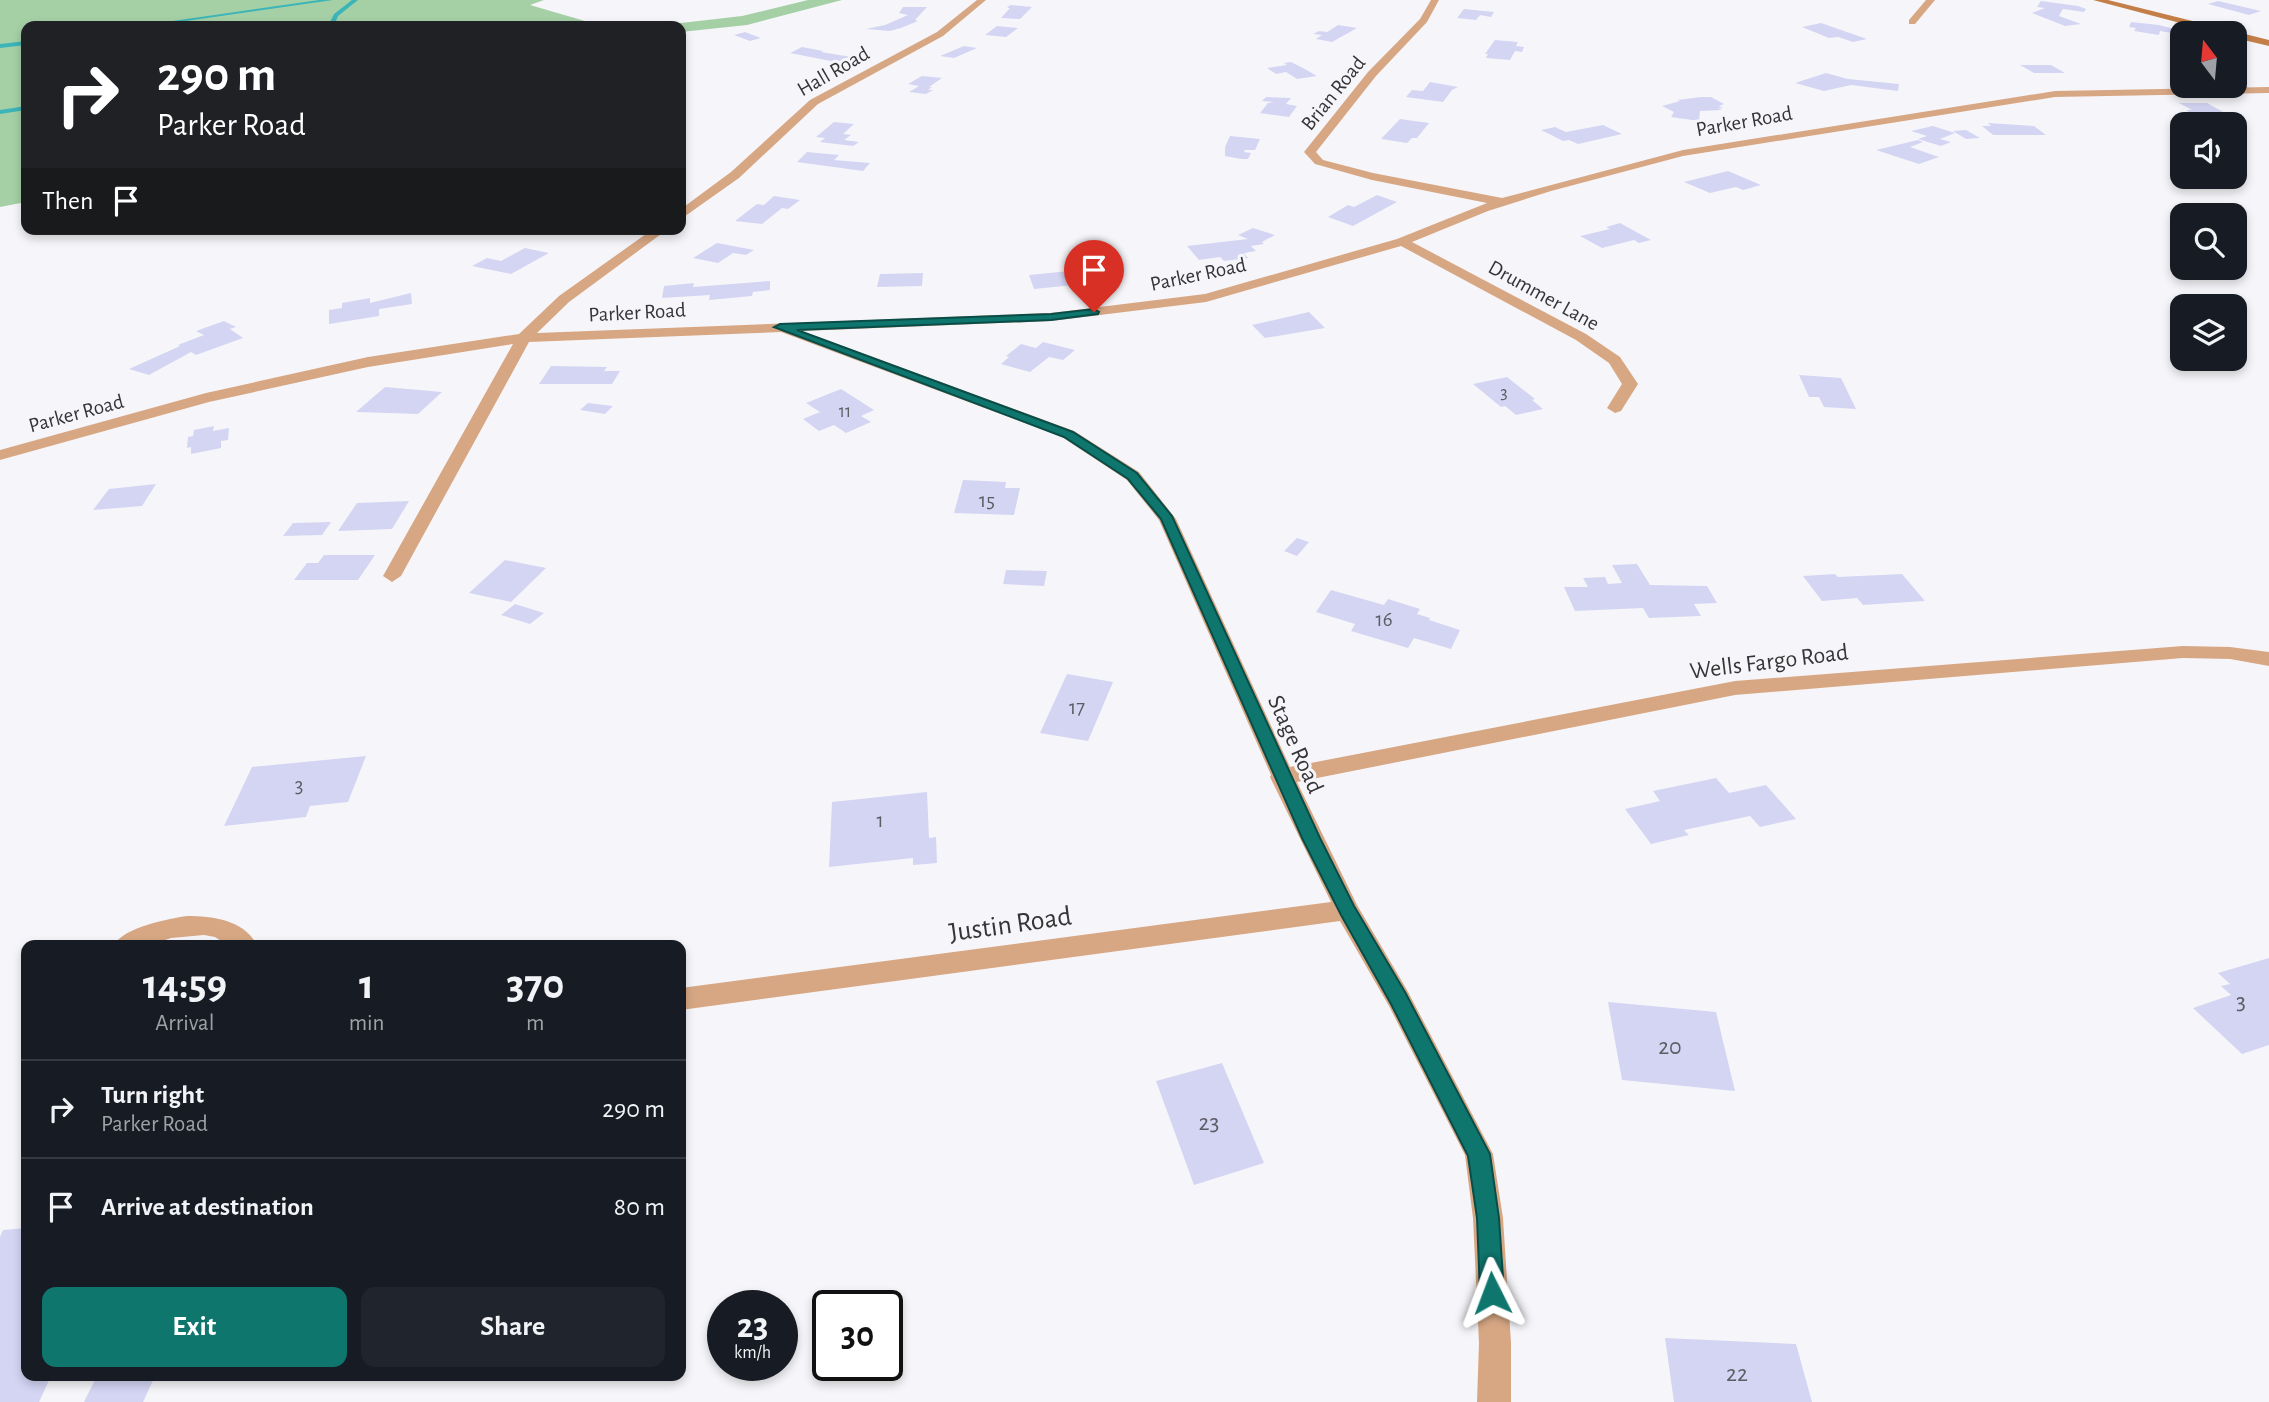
<!DOCTYPE html>
<html lang="en">
<head>
<meta charset="utf-8">
<style>
  :root { --surface:#171b24; --page:#20242c; --text:#f1f3f6; --muted:#9ea1a6; --line:#363941; --accent:#0f766e }
  body { margin:0; font-family:"Alegreya Sans",sans-serif; background:var(--page); color:var(--text); height:100vh; display:flex; flex-direction:column; font-size:26px; white-space:nowrap }
  * { box-sizing:border-box; margin:0 }
  p { font-size:23px; color:var(--muted) }
  .icon { flex:none; width:38px; height:38px; fill:none; stroke:currentColor; stroke-width:2; stroke-linecap:round; stroke-linejoin:round }
  .map { position:relative; flex:1; overflow:hidden }
  .panel { position:absolute; left:21px; top:940px; width:665px; height:441px; display:flex; flex-direction:column; background:var(--surface); border-radius:14px; box-shadow:0 4px 10px #0003 }
  .panel>* { flex:none }
  .guide { position:absolute; left:21px; top:21px; width:665px; height:214px; border-radius:14px; box-shadow:0 4px 10px #0003; background:#202124; color:#fff; overflow:hidden }
  .needle { width:46px; rotate:344deg }
  .tools { position:absolute; left:2170px; top:21px; display:grid; gap:14px }
  .tools a { display:grid; place-items:center; width:77px; height:77px; border-radius:14px; background:var(--surface); box-shadow:0 4px 10px #0003; font-size:35px }
  .speed { position:absolute; left:707px; top:1290px; display:flex; gap:14px; font-size:35px; font-weight:700; text-align:center }
  .speed>* { display:grid; place-content:center; width:91px; height:91px; border-radius:50%; background:var(--surface); box-shadow:0 4px 10px #0003; line-height:1 }
  .speed small { font-size:18px; font-weight:400 }
  .speed .limit { border:4px solid #111; border-radius:10px; background:#fff; color:#111 }
  .pin { position:absolute; display:grid; place-items:center; width:60px; height:60px; color:#fff; margin:-72px -30px; border-radius:50% 50% 50% 0; rotate:-45deg; box-shadow:0 0 7px #0007 }
  .pin .icon { rotate:45deg }
  .me { position:absolute; width:77px; margin:-38px; rotate:357deg; stroke-linejoin:round; filter:drop-shadow(0 0 5px #0008) }
  .turn { display:flex; align-items:center; gap:24px; height:147px; padding:0 21px; font-size:32px }
  .turn .icon { width:91px; height:91px; stroke-width:2.5 }
  .turn b { display:block; font-size:49px; line-height:60px }
  .then { display:flex; align-items:center; height:66px; padding:0 21px; background:#0003; gap:14px; font-size:26px }
  .eta { display:flex; justify-content:space-evenly; align-items:center; height:119px; text-align:center }
  .eta b { font-size:42px; font-weight:700; line-height:49px }
  .action { display:flex; gap:14px; margin-top:auto; padding:14px 21px }
  .action a { flex:1; height:80px; border-radius:14px; background:var(--accent); color:#fff; font-size:28px; font-weight:700; line-height:80px; text-align:center }
  .action a+a { background:var(--page); color:var(--text) }
  ul { padding:0; list-style:none }
  li { display:flex; align-items:center; gap:21px; height:98px; padding:0 21px; border-top:2px solid var(--line) }
  li div { flex:1 }
  li b { display:block; font-size:26px }
  li em { font-style:normal }
  .map>svg:first-child { display:block }
  .green { fill:#a5d0a6 }
  .lines { fill:none; stroke-linecap:round; stroke-linejoin:round }
  .stream { fill:#3cb4b8; fill-rule:evenodd }
  .building { fill:#d4d5f3 }
  .street { fill:#d7a784; fill-rule:evenodd }
  .secondary { fill:#c47f48; fill-rule:evenodd }
  .route { fill:#0f766e; stroke:#0a4d48; stroke-width:2 }
  .labels { text-anchor:middle; stroke-width:6; stroke-linejoin:round; paint-order:stroke }
  .far-number-label { font-size:18px; fill:#5d5d65 }
  .far-street-label { font-size:21px; fill:#353536; stroke:#f6f6fa }
  .number-label { font-size:21px; fill:#5d5d65 }
  .street-label { font-size:24px; fill:#353536; stroke:#f6f6fa }
  .near-number-label { font-size:24px; fill:#5d5d65 }
  .near-street-label { font-size:28px; fill:#353536; stroke:#f6f6fa }
</style>
</head>
<body>
<div class="map">
<svg width="2269" height="1402" viewBox="0 0 2269 1402">
  <rect width="100%" height="100%" fill="#f6f6fa"/>
  <!-- green -->
  <g class="green">
    <polygon points="0,0 544,0 530,5 602,26 26,26 26,202 0,207"/>
    <polygon points="808,0 842,0 747,25 681,32 681,26 655,26 742,16"/>
  </g>
  <g class="lines">
    <!-- stream -->
    <g class="stream">
      <polygon points="319,0 333,0 151,26 138,26"/>
      <polygon points="352,0 358,0 338,16 334,26 328,26 334,14"/>
      <polygon points="26,41 26,45 0,48 0,44"/>
      <polygon points="26,106 26,110 0,114 0,110"/>
    </g>
  </g>
  <!-- building -->
  <g class="building">
    <polygon points="2041,1 2078,6 2086,9 2084,12 2063,9 2059,16 2081,24 2065,26 2032,13 2045,8 2037,7"/>
    <polygon points="2218,1 2261,11 2249,15 2208,4"/>
    <polygon points="1010,5 1032,7 1020,19 1001,18 1010,8 1007,8"/>
    <polygon points="903,7 927,7 915,20 918,21 901,28 890,31 866,29 885,25 908,15 899,13"/>
    <polygon points="1464,9 1494,12 1491,17 1480,15 1476,20 1457,18"/>
    <polygon points="2131,22 2159,25 2190,33 2182,35 2160,31 2159,35 2134,31 2136,28 2129,27"/>
    <polygon points="1821,23 1867,39 1853,42 1838,37 1829,38 1802,27"/>
    <polygon points="1338,25 1357,28 1332,42 1316,39 1322,35 1313,34 1319,31 1327,32"/>
    <polygon points="997,26 1018,28 1006,37 985,35"/>
    <polygon points="745,32 761,38 750,41 734,35"/>
    <polygon points="1495,40 1518,42 1516,46 1524,47 1522,52 1515,51 1510,60 1486,58 1488,54 1485,54"/>
    <polygon points="964,46 977,48 954,58 940,56"/>
    <polygon points="802,47 823,51 821,52 858,58 846,64 790,53"/>
    <polygon points="1291,62 1303,68 1317,76 1297,79 1286,72 1276,74 1267,68 1287,65 1284,63"/>
    <polygon points="2020,65 2051,65 2065,73 2034,73"/>
    <polygon points="1826,73 1848,79 1899,84 1898,91 1851,85 1824,91 1795,83"/>
    <polygon points="922,76 942,78 929,87 932,87 928,90 933,90 926,94 909,92 919,86 908,84"/>
    <polygon points="1430,82 1458,87 1452,90 1443,102 1406,97 1412,90 1423,91"/>
    <polygon points="1266,97 1291,98 1286,104 1297,106 1289,117 1260,113 1268,103 1274,102 1262,101"/>
    <polygon points="1701,97 1711,97 1724,104 1719,106 1723,108 1718,108 1722,110 1700,111 1699,121 1671,117 1674,112 1662,106 1680,101 1677,100"/>
    <polygon points="2179,103 2207,103 2225,113 2195,116 2186,110 2192,110"/>
    <polygon points="1400,119 1429,123 1417,138 1412,138 1407,143 1381,139"/>
    <polygon points="834,122 854,124 843,134 851,135 844,140 859,142 853,146 820,142 825,138 816,137"/>
    <polygon points="1988,123 2034,126 2046,135 1993,135 1982,126 1991,126"/>
    <polygon points="1603,125 1622,134 1578,144 1569,140 1563,141 1541,130 1555,127 1566,132"/>
    <polygon points="1933,126 1955,133 1940,139 1951,142 1941,146 1918,139 1927,136 1911,131"/>
    <polygon points="1966,130 1980,138 1966,139 1953,131"/>
    <polygon points="1230,136 1260,139 1255,150 1245,150 1244,152 1251,153 1248,159 1241,159 1225,156 1225,147"/>
    <polygon points="1918,140 1923,142 1910,147 1939,157 1919,164 1876,150"/>
    <polygon points="807,152 839,155 834,160 870,163 863,171 797,162"/>
    <polygon points="1728,171 1761,185 1743,190 1736,187 1710,193 1684,182"/>
    <polygon points="1377,195 1397,202 1353,226 1328,217 1348,205 1354,207"/>
    <polygon points="774,196 800,200 788,209 782,208 762,224 735,221 757,204 764,205"/>
    <polygon points="1620,223 1651,240 1639,243 1634,240 1602,248 1580,236 1610,229 1606,227"/>
    <polygon points="1253,228 1275,235 1262,242 1264,244 1251,246 1256,251 1244,253 1248,258 1224,261 1220,257 1199,260 1187,246 1248,239 1238,235"/>
    <polygon points="717,243 754,250 746,255 733,253 718,263 693,258"/>
    <polygon points="525,248 549,253 511,274 472,266 487,258 501,261"/>
    <polygon points="1095,263 1101,276 1071,279 1074,285 1034,289 1029,275 1070,271 1067,266"/>
    <polygon points="923,273 922,286 877,287 880,274"/>
    <polygon points="770,281 770,290 753,292 752,296 709,300 710,295 662,298 664,286 694,283 693,287"/>
    <polygon points="411,293 412,304 379,309 379,316 329,324 329,310 342,308 342,303 370,298 370,303"/>
    <polygon points="1309,312 1325,328 1265,338 1252,325"/>
    <polygon points="224,321 236,327 230,329 243,338 196,355 191,352 149,375 129,369 180,346 178,345 204,335 196,331"/>
    <polygon points="1043,342 1075,350 1063,360 1049,357 1030,372 1001,364 1009,357 1006,356 1021,344 1036,348"/>
    <polygon points="551,366 607,367 604,371 620,371 612,384 539,384"/>
    <polygon points="1799,375 1841,378 1856,409 1824,407 1819,397 1809,397"/>
    <polygon points="1507,377 1535,399 1532,400 1543,409 1516,415 1505,406 1501,407 1473,384"/>
    <polygon points="385,387 442,392 418,414 356,412"/>
    <polygon points="841,389 874,410 861,416 871,422 846,433 834,425 819,431 803,419 820,412 806,403"/>
    <polygon points="588,403 613,406 605,414 580,410"/>
    <polygon points="214,426 213,431 229,428 228,440 221,441 221,448 191,454 191,447 187,448 188,437 193,436 194,430"/>
    <polygon points="963,480 1006,482 1005,488 1020,488 1014,515 954,513"/>
    <polygon points="156,484 142,506 93,510 109,489"/>
    <polygon points="409,501 392,529 338,531 357,503"/>
    <polygon points="331,522 322,535 283,536 293,523"/>
    <polygon points="1297,538 1309,542 1297,556 1284,551"/>
    <polygon points="324,555 375,555 358,580 294,580 307,563 318,563"/>
    <polygon points="505,560 546,568 511,602 469,593"/>
    <polygon points="1637,564 1650,585 1707,586 1717,603 1694,604 1701,616 1649,618 1643,608 1575,611 1564,587 1588,587 1583,578 1605,577 1608,584 1622,583 1612,565"/>
    <polygon points="1006,570 1047,571 1044,586 1003,584"/>
    <polygon points="1835,574 1838,577 1902,574 1925,601 1863,605 1857,598 1822,601 1803,576"/>
    <polygon points="1331,590 1384,605 1388,599 1420,609 1417,614 1430,618 1429,620 1460,630 1451,649 1414,638 1408,648 1351,631 1355,624 1316,612"/>
    <polygon points="515,604 544,613 530,624 501,615"/>
    <polygon points="1067,674 1113,682 1088,741 1040,733"/>
    <polygon points="366,756 348,802 310,806 306,817 224,826 252,767"/>
    <polygon points="1716,778 1729,793 1766,785 1796,819 1760,827 1750,816 1684,830 1689,835 1651,844 1625,809 1660,801 1653,791"/>
    <polygon points="927,792 929,838 936,837 937,863 913,865 913,858 829,867 832,802"/>
    <polygon points="2269,958 2269,1045 2242,1054 2193,1008 2231,995 2221,986 2230,984 2218,973"/>
    <polygon points="1608,1002 1716,1012 1735,1091 1622,1080"/>
    <polygon points="1222,1063 1264,1163 1194,1185 1156,1081"/>
    <polygon points="26,1228 26,1376 51,1376 39,1402 0,1402 0,1237 3,1230"/>
    <polygon points="1665,1338 1796,1344 1812,1402 1674,1402"/>
    <polygon points="97,1376 155,1376 143,1402 84,1402"/>
  </g>
  <g class="lines">
    <!-- street -->
    <g class="street">
      <polygon points="977,0 986,0 943,36 818,104 739,178 681,219 681,209 731,172 810,100 937,32"/>
      <polygon points="1431,0 1439,0 1427,22 1376,76 1316,152 1323,160 1373,173 1502,198 1683,150 2055,91 2269,87 2269,93 2055,97 1683,156 1551,191 1488,211 1412,242 1586,334 1620,357 1638,384 1621,411 1615,413 1607,408 1622,384 1609,363 1576,340 1401,246 1206,302 1051,321 802,331 1074,431 1139,472 1176,519 1290,767 1735,681 2183,646 2230,647 2269,652 2269,666 2230,659 2183,658 1735,695 1297,782 1357,905 1407,990 1493,1154 1503,1218 1511,1343 1511,1402 1477,1402 1479,1343 1473,1218 1465,1155 1389,1006 1340,921 681,1010 681,988 1331,902 1270,777 1271,775 1159,520 1127,480 1062,437 781,332 529,342 401,576 392,582 383,576 513,344 368,367 209,402 0,460 0,450 206,393 368,357 519,334 559,296 653,229 668,229 569,302 537,333 1051,313 1205,294 1397,239 1487,203 1372,180 1315,164 1304,152 1368,72 1420,19"/>
      <polygon points="1926,0 1935,0 1915,24 1909,24 1909,20"/>
      <path d="M187,916C213,916 244,920 257,945H227L215,937L204,935L171,938L151,945H114C124,927 168,919 187,916Z"/>
    </g>
    <!-- secondary -->
    <polygon class="secondary" points="2093,0 2108,0 2269,40 2269,46 2235,38 2235,33 2218,33"/>
  </g>
  <!-- route -->
  <polygon class="route" points="1094,309 1099,312 1098,314 1051,320 797,330 1073,432 1137,473 1172,516 1320,838 1354,906 1405,992 1490,1154 1499,1218 1504,1293 1500,1301 1492,1305 1484,1301 1480,1293 1477,1218 1468,1156 1391,1004 1341,915 1302,838 1161,519 1128,479 1064,437 774,327 780,324 1051,314"/>
  <g class="labels">
    <!-- far-number labels -->
    <g class="far-number-label">
      <text x="1504" y="398">3</text>
      <text x="845" y="417">11</text>
    </g>
    <!-- far-street labels -->
    <g class="far-street-label">
      <text transform="translate(833 71) rotate(-30)" y="7">Hall Road</text>
      <text transform="translate(1333 93) rotate(-51)" y="7">Brian Road</text>
      <text transform="translate(1744 121) rotate(-10)" y="7">Parker Road</text>
      <text transform="translate(1198 274) rotate(-12)" y="7">Parker Road</text>
      <text transform="translate(1544 295) rotate(29)" y="7">Drummer Lane</text>
      <text transform="translate(637 312) rotate(-3)" y="7">Parker Road</text>
      <text transform="translate(76 413) rotate(-15)" y="7">Parker Road</text>
    </g>
    <!-- number labels -->
    <g class="number-label">
      <text x="987" y="507">15</text>
      <text x="1384" y="626">16</text>
      <text x="1077" y="714">17</text>
      <text x="299" y="792">3</text>
      <text x="880" y="827">1</text>
    </g>
    <!-- street labels -->
    <g class="street-label">
      <text transform="translate(1769 661) rotate(-7)" y="8">Wells Fargo Road</text>
      <text transform="translate(1296 744) rotate(66)" y="8">Stage Road</text>
    </g>
    <!-- near-number labels -->
    <g class="near-number-label">
      <text x="2241" y="1009">3</text>
      <text x="1670" y="1054">20</text>
      <text x="1209" y="1130">23</text>
      <text x="1737" y="1381">22</text>
    </g>
    <!-- near-street labels -->
    <g class="near-street-label">
      <text transform="translate(1010 923) rotate(-8)" y="10">Justin Road</text>
    </g>
  </g>
</svg>
<div class="tools">
<a><svg class="needle" viewBox="-14 -14 28 28"><path d="M0-13l5 13h-10z" fill="#e53935"/><path d="M0 13l5-13h-10z" fill="#9ea1a6"/></svg></a>
<a><svg class="icon" aria-label="sound" viewBox="0 0 24 24"><path d="M4 9h4l5-4v14l-5-4H4zM17 9q2 3 0 6"/></svg></a>
<a><svg class="icon" aria-label="search" viewBox="0 0 24 24"><circle cx="10" cy="10" r="6"/><path d="M15 15l6 6"/></svg></a>
<a><svg class="icon" aria-label="layers" viewBox="0 0 24 24"><path d="M12 4l9 5-9 5-9-5zM3 14l9 5 9-5"/></svg></a>
</div>
<div class="speed"><div>23<small>km/h</small></div><div class="limit">30</div></div>
<div class="pin" style="left:1094px;top:312px;background:#d93025"><svg class="icon" aria-label="arrive" viewBox="0 0 24 24"><path d="M6 21V4h12l-3 4 3 4H6"/></svg></div>
<svg class="me" style="left:1492px;top:1293px" viewBox="-20 -20 40 40"><path d="M0-17L14 15 0 8-14 15z" fill="#0f766e" stroke="#fff" stroke-width="4"/></svg>
<div class="guide">
<div class="turn"><svg class="icon" aria-label="right" viewBox="0 0 24 24"><path d="M7 20v-9h11M14 6l5 5-5 5"/></svg><div><b>290 m</b>Parker Road</div></div>
<div class="then">Then<svg class="icon" aria-label="arrive" viewBox="0 0 24 24"><path d="M6 21V4h12l-3 4 3 4H6"/></svg></div>
</div>
<section class="panel">
<div class="eta">
<div><b>14:59</b><p>Arrival</p></div>
<div><b>1</b><p>min</p></div>
<div><b>370</b><p>m</p></div>
</div>
<ul>
<li><svg class="icon" aria-label="right" viewBox="0 0 24 24"><path d="M7 20v-9h11M14 6l5 5-5 5"/></svg><div><b>Turn right</b><p>Parker Road</p></div><em>290 m</em></li>
<li><svg class="icon" aria-label="arrive" viewBox="0 0 24 24"><path d="M6 21V4h12l-3 4 3 4H6"/></svg><div><b>Arrive at destination</b></div><em>80 m</em></li>
</ul>
<div class="action"><a>Exit</a><a>Share</a></div>
</section>
</div>
</body>
</html>
